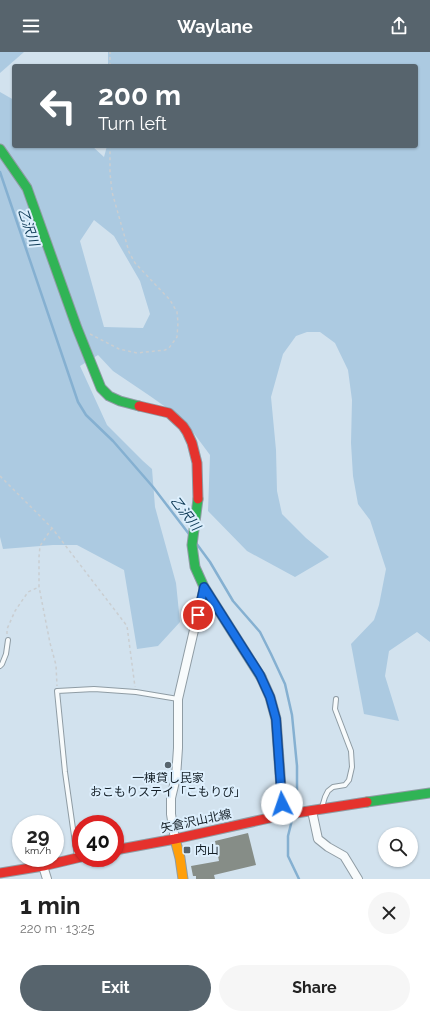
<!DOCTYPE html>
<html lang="en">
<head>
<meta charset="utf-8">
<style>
  :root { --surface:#fff; --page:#f6f6f6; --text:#222; --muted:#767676; --accent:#57646d }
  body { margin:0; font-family:Raleway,"Noto Sans JP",sans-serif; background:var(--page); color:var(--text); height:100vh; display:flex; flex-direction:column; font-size:15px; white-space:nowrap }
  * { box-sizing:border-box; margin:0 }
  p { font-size:13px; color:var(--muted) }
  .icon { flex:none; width:22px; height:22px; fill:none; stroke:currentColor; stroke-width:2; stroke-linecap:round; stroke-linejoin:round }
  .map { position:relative; height:827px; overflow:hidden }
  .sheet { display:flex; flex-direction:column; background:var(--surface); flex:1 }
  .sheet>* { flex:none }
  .guide { position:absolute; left:12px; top:12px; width:406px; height:84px; border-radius:4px; box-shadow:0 1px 3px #0004; background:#57646d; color:#fff; overflow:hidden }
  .tools { position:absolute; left:378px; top:775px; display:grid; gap:8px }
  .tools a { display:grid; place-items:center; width:40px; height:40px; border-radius:50%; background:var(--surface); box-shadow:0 1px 3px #0004; font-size:20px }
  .speed { position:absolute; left:12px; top:763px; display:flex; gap:8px; font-size:20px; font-weight:700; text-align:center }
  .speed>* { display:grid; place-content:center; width:52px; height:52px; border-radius:50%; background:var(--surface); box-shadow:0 1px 3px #0004; line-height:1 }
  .speed small { font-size:10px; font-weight:400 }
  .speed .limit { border:6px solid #d22; background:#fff; color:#111 }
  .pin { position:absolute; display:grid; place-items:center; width:34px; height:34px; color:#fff; margin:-17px; border:2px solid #fff; border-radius:50%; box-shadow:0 1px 4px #0007 }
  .me { position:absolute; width:44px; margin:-22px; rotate:356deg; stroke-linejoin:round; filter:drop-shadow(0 0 3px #0008) }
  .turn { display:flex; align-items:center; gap:14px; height:84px; padding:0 20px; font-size:18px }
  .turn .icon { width:52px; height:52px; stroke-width:2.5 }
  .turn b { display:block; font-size:28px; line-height:34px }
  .round { display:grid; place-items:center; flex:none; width:42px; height:42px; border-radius:21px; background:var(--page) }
  .overview { display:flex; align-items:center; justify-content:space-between; height:68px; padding:0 20px }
  h1 { font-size:24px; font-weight:700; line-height:30px }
  .cta { display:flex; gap:8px; margin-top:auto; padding:8px 20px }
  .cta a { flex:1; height:46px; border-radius:24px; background:var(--accent); color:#fff; font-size:16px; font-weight:700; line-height:46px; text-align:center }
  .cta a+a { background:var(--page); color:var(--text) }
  header { display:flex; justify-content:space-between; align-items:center; height:52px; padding:0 20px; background:var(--accent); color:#fff; font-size:18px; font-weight:700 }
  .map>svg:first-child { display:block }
  .green { fill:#accae1; fill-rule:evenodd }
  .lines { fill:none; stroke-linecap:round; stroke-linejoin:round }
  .stream { stroke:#85b0d1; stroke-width:2.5 }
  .building { fill:#868d87 }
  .lane-casing { stroke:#8f9ca4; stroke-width:6 }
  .street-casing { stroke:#8f9ca4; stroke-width:10 }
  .fast-casing { stroke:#8f9ca4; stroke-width:11 }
  .slow-casing { stroke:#8f9ca4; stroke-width:11 }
  .jam-casing { stroke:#8f9ca4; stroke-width:11 }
  .path { stroke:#caced1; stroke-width:1.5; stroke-dasharray:3 3; stroke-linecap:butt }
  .lane { stroke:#f8fbfc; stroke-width:4 }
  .street { stroke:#f8fbfc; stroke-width:8 }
  .fast { stroke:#30b455; stroke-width:9 }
  .slow { stroke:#ff9f0a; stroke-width:9 }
  .jam { stroke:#e5322d; stroke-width:9 }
  .route-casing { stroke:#114b97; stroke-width:10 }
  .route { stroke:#1a73e8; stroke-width:7 }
  .poi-dot { fill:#57646d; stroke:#ddeffd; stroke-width:1.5 }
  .labels { text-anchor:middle; stroke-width:4; stroke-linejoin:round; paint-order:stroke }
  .poi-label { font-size:12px; fill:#152028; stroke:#ddeffd }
  .street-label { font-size:12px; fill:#152028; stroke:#ddeffd }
  .water-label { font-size:13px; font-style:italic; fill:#0e3a56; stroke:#ddeffd }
</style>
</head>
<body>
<header><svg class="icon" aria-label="menu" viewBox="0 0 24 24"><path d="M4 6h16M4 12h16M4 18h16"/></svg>Waylane<svg class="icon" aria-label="share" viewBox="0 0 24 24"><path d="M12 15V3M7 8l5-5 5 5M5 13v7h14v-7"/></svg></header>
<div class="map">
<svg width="430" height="827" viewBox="0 0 430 827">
  <rect width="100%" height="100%" fill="#d2e2ee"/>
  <!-- green -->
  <g class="green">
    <polygon points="0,0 24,0 0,21"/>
    <path d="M108,0H430V590L417,580L389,599L385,624L399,669L364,662L351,592L374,568L379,553L386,517L370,468L358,452L353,424L351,391L352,348L348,318L335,291L320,280H307L296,284L283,302L271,345L276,398L277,439L282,462L306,486L329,505L295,525L247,499L208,459L210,403L184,368L150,344L113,319L98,303L80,314L107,373L143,409L152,417L155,455L176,531L180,570L158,594L137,597L124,518L77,493H53L3,497L0,485V40L14,48V94H92L104,105L107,94H416V14H108ZM94,168L114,184L140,229L150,262L143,276L104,275L80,189Z"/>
  </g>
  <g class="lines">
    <!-- stream -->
    <g class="stream">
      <polyline points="0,120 78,350 86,363 113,389 153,435 189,482"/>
      <polyline points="196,491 210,510 233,549 260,580 271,602 285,632 292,663 297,714 297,743 294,758"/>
      <polyline points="293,764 288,784 288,804 299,827"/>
    </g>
  </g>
  <!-- building -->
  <polygon class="building" points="248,781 256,813 214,823 215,827 196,827 196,824 193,824 191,814 219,809 215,789"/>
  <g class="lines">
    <!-- lane casing -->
    <g class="lane-casing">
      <g id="lane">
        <polyline points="0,614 2,612 6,602 8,588"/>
        <polyline points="322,755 325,745 328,739 333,735 345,733 349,728 352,715 351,699 335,657 336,647"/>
        <polyline points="77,805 65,720 57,639 94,637 136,640 178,647"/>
      </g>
    </g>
    <!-- street casing -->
    <g class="street-casing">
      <g id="street">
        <polyline points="312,759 318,787 328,795 344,804 358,827"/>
        <polyline points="175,787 171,762 171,746 176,725 178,696 178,647 204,535"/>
        <polyline points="43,814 47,827"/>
      </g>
    </g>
    <!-- fast casing -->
    <g class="fast-casing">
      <g id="fast">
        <polyline points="0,97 27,136 77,276 101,336 109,344 120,349 139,354"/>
        <polyline points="198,447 192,493 195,515 204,535 261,625"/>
        <polyline points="367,750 430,741"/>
      </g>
    </g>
    <!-- slow casing -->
    <g class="slow-casing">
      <g id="slow">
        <polyline points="261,625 270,645 276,667 283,763"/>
        <polyline points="175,787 180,806 183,827"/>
      </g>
    </g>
    <!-- jam casing -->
    <g class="jam-casing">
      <g id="jam">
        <polyline points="139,354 169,361 183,374 187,380 192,391 197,411 198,447"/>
        <polyline points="115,798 175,787 283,763 367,750"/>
        <polyline points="0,821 43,814 81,805"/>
      </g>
    </g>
    <!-- path -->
    <g class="path">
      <polyline points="110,14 110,0"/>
      <polyline points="90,282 119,297 137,301 165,298 169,296 177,285 178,271 177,260 170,248 135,211 129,200 112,140 110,121 110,94"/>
      <polyline points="0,424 52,476 127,574 135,635"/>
      <polyline points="52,476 40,494 39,505 39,535 50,591 56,613 57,634"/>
      <polyline points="7,582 7,577 15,559 28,540 39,535"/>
    </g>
    <!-- lane -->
    <use href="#lane" class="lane"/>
    <!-- street -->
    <use href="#street" class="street"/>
    <!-- fast -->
    <use href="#fast" class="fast"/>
    <!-- slow -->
    <use href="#slow" class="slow"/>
    <!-- jam -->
    <use href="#jam" class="jam"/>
  </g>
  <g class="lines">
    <!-- route casing -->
    <g class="route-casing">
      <polyline id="route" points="198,563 204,535 260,623 270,645 276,667 282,752"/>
    </g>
    <!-- route -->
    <use href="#route" class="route"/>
  </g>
  <!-- markers -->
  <g class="poi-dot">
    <circle cx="168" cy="713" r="4"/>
    <rect x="183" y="794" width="8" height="8" rx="2"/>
  </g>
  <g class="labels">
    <!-- poi labels -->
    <g class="poi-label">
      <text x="168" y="730">一棟貸し民家<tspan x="168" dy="14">おこもりステイ「こもりび」</tspan></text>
      <text x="195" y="802" text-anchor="start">内山</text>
    </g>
    <!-- street labels -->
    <g class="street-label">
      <text transform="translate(196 769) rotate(-12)" y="4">矢倉沢山北線</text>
    </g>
    <!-- water labels -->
    <g class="water-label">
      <text transform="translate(29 175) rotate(71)" y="5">乙沢川</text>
      <text transform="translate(186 461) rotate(52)" y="5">乙沢川</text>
    </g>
  </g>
</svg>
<div class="tools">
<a><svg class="icon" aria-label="search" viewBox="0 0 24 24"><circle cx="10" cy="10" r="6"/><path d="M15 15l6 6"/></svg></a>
</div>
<div class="speed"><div>29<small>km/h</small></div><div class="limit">40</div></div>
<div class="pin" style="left:198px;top:563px;background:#d93025"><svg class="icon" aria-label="arrive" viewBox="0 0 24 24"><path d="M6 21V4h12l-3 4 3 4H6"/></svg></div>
<svg class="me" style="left:282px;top:752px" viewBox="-20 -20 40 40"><circle r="19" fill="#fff"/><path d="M0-13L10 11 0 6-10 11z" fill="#1a73e8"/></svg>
<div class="guide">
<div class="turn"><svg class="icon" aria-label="left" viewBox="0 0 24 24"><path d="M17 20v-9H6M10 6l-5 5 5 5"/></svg><div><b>200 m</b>Turn left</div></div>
</div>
</div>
<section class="sheet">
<div class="overview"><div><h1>1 min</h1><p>220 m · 13:25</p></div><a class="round"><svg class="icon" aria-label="close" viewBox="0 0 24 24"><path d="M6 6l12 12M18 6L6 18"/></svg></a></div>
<div class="cta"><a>Exit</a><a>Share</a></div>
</section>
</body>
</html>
